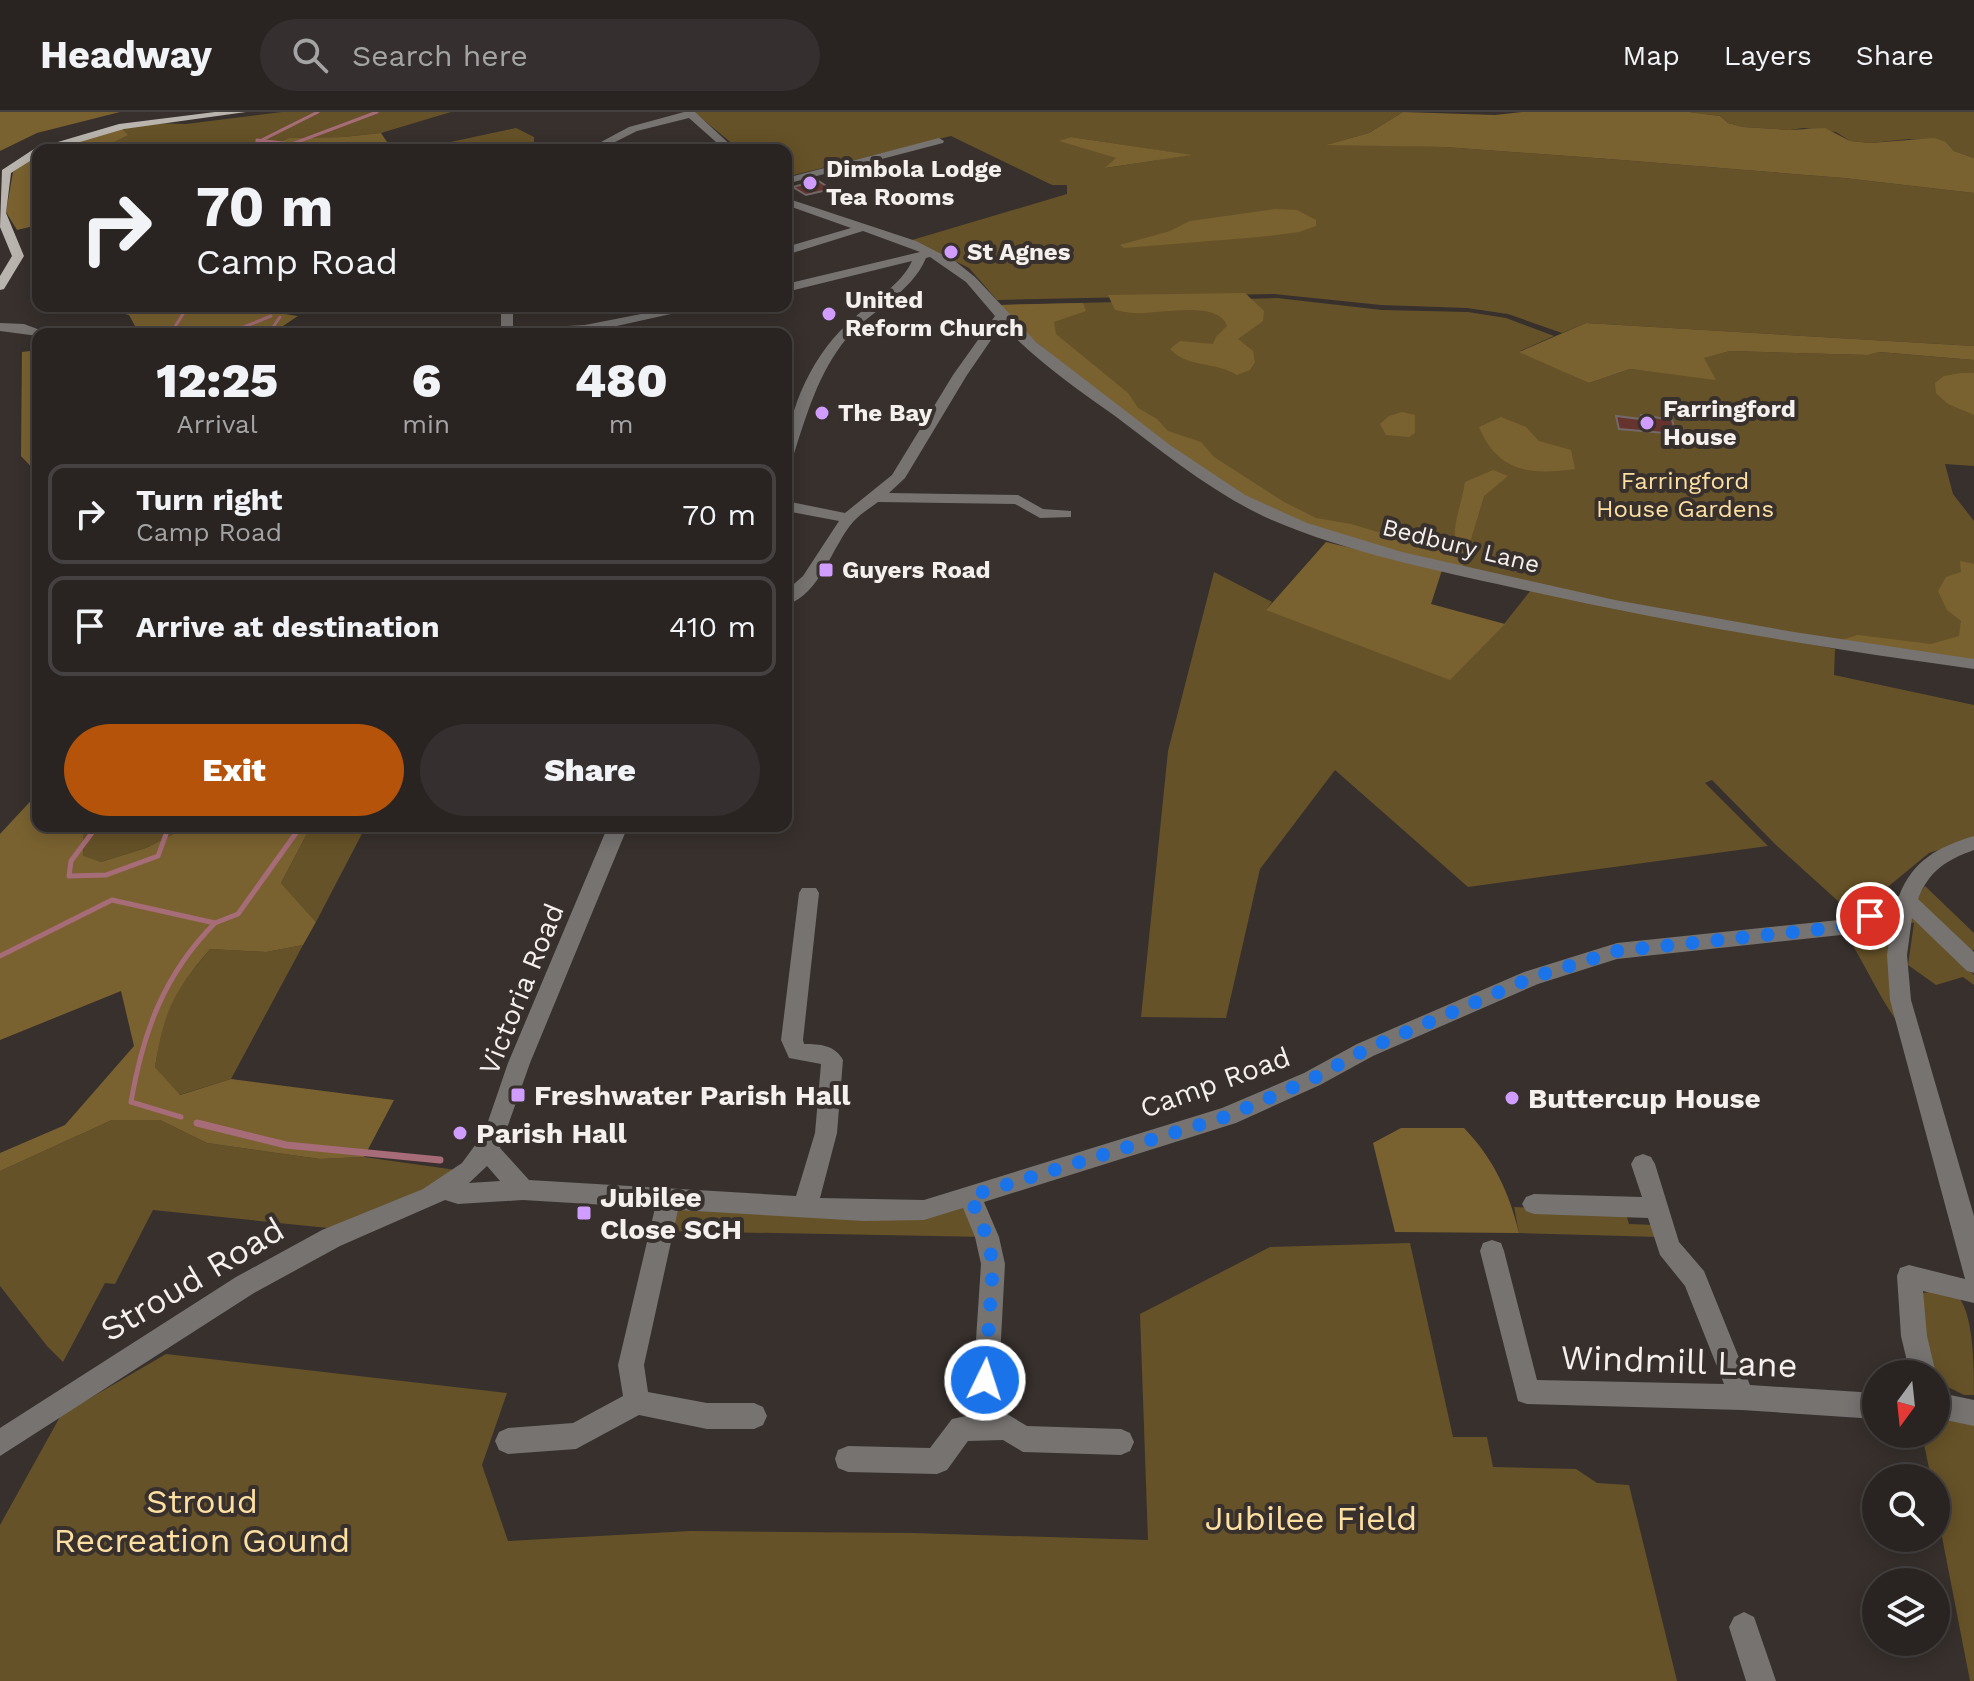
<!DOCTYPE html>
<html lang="en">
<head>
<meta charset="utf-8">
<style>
  :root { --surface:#292422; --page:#35302f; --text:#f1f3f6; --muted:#a5a4a5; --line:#454140; --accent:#b45309 }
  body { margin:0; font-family:"Work Sans",sans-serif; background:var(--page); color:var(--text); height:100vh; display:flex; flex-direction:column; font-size:30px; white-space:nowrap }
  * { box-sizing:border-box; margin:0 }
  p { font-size:26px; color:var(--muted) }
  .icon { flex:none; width:44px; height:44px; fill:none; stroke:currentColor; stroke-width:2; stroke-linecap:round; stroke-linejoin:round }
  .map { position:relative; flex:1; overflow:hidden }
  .side { position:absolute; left:32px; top:216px; width:760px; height:504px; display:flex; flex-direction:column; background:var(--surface); border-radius:16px; box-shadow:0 4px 20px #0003,0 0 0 2px var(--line) }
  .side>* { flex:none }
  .top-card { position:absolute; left:32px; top:32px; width:760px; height:168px; border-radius:16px; box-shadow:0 4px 20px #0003,0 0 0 2px var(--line); background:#292422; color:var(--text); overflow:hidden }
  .needle { width:52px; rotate:195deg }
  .controls { position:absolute; left:1862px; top:1248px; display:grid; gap:16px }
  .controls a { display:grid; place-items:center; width:88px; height:88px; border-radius:50%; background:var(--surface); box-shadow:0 4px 20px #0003,0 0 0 2px var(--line); font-size:40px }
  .pin { position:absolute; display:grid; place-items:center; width:68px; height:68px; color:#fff; margin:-34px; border:4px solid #fff; border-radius:50%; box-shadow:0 2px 8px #0007 }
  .me { position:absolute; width:88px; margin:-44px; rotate:4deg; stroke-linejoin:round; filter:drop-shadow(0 0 6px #0008) }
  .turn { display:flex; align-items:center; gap:28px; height:168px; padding:0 32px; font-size:36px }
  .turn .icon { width:104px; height:104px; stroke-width:2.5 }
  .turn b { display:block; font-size:56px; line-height:68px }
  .eta { display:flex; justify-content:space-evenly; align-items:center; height:136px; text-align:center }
  .eta b { font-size:48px; font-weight:800; line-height:56px }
  .cta { display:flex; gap:16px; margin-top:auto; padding:16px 32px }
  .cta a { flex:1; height:92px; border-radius:48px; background:var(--accent); color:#fff; font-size:32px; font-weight:800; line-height:92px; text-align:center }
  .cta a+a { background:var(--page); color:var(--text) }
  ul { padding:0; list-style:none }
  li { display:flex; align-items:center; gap:24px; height:100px; margin:0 16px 12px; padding:0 16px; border:4px solid var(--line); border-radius:16px }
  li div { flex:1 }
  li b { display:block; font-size:30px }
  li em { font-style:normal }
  header { display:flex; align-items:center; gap:48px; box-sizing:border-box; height:112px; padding:0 40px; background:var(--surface); border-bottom:2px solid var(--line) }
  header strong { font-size:38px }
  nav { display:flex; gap:44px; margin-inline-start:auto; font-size:28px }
  .search { width:560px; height:72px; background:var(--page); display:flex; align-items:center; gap:20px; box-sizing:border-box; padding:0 28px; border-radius:44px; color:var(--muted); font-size:30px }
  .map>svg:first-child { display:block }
  .green { fill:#665228; fill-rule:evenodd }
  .forest { fill:#7a6230 }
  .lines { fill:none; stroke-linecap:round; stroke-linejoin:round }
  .stream-far2 { stroke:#a66c78; stroke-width:3 }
  .stream-far1 { stroke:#a66c78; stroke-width:5 }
  .stream { stroke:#a66c78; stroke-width:7 }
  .building { fill:#67332f; stroke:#726968; stroke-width:2 }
  .minor { fill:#767371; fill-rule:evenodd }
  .major { fill:#b9b4ae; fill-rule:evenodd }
  .route { stroke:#1a73e8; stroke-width:14; stroke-dasharray:0 25.2 }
  .poi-dot { fill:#d09dff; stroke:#37302d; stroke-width:3 }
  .labels { text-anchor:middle; stroke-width:8; stroke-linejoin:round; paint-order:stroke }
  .far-poi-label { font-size:24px; font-weight:bold; fill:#f5f0ee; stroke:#37302d; text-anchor:start }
  .far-park-label { font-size:24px; fill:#fddfa2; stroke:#37302d }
  .far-street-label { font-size:24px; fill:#f5f0ee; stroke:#37302d }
  .street-label { font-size:28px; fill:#f5f0ee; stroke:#37302d }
  .poi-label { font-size:28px; font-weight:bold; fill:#f5f0ee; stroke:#37302d; text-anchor:start }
  .near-street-label { font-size:34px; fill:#f5f0ee; stroke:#37302d }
  .near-park-label { font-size:34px; fill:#fddfa2; stroke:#37302d }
</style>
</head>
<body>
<header>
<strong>Headway</strong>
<div class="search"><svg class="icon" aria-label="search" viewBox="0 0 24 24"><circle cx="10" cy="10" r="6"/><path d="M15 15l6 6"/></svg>Search here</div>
<nav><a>Map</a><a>Layers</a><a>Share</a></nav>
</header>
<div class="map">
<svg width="1974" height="1569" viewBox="0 0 1974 1569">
  <rect width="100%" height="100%" fill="#37302d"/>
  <!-- green -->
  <g class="green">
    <polygon points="282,0 451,0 381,21 343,25 289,26 261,38 99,38 127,23 121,16 153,11 186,12"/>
    <path d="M694,0H1403L1369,21L1330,32L1445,35L1609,47L1844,66L1974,81V234L1586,211L1562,221L1508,202L1467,196L1381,193L1274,182L997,188L969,156L912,128L1067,82V73H1052L951,24L786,65V38H740ZM1071,25L1189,43L1106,56L1117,46L1061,29Z"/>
    <polygon points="1689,0 1974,0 1974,46 1954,39 1946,30 1909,27 1870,31 1850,29 1836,20 1803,16 1790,18 1743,15 1728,11 1720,4"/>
    <polygon points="516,16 534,25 534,34 522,38 413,38"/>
    <polygon points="1277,186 1382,198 1468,200 1506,206 1554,224 1520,239 1589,271 1630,257 1715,267 1703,246 1730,239 1868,243 1878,240 1974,248 1974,354 1945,352 1953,382 1974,409 1974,549 1692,506 1389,439 1240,382 1000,193"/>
    <polygon points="1214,460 1272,490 1267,497 1504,512 1531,478 1835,537 1834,563 1974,593 1974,727 1929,741 1867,792 1849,799 1776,733 1712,668 1705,671 1768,734 1468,775 1335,658 1260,757 1226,906 1141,905 1168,639"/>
    <polygon points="84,714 189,714 146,736 101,750 83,745"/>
    <polygon points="311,714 366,714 316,810 281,771"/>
    <path d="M1925,774L1974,821V838L1951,842L1974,863V873L1963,865L1936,873L1908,853L1914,811L1896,808L1910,926C1881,893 1866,851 1841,815L1888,804L1903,805Z"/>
    <path d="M303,833L231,967L179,983L155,955C164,896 172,883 210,837L266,840Z"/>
    <polygon points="112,1008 160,1008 207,1031 320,1047 364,1045 456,1058 424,1080 328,1116 153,1098 115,1172 105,1171 63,1250 47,1234 0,1174 0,1059"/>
    <polygon points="970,1084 987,1125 662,1119 669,1087 864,1099"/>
    <polygon points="1514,1095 1625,1099 1629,1112 1656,1113 1660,1125 1519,1121"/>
    <polygon points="1410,1131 1453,1325 1487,1325 1493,1355 1576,1357 1597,1371 1629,1373 1677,1569 0,1569 0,1413 61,1303 166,1242 507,1281 482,1353 508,1429 690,1419 912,1421 1148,1428 1140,1202 1270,1135"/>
    <path d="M1941,1178C1946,1180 1955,1183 1959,1186C1974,1204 1974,1258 1974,1283H1964L1948,1275L1932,1257L1917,1198L1923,1181Z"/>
    <polygon points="1936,1298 1956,1301 1974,1314 1974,1569 1970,1569 1936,1394 1936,1366 1931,1366 1922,1322 1936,1322"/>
  </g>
  <!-- forest -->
  <g class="forest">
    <polygon points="0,0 120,0 37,21 0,39"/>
    <polygon points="1403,0 1495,3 1522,0 1689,0 1720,4 1728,11 1743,15 1790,18 1825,16 1850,29 1870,31 1934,26 1946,30 1954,39 1974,46 1974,81 1844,66 1609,47 1445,35 1326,33 1369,21"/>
    <polygon points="121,16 128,23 99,38 46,38"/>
    <polygon points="381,21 387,30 375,38 261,38 289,26 343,25"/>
    <polygon points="1071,25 1192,43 1105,56 1116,46 1059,29"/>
    <polygon points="38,42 38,68 35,69 38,76 38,113 17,118 6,100 13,60"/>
    <polygon points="1275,97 1297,98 1316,108 1316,114 1299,120 1259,125 1124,136 1120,133 1170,119 1190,109"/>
    <path d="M1245,181L1264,199L1263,209L1238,227L1253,239L1255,250L1250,258L1237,263C1214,249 1188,256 1170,237L1180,229L1213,232L1216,225L1227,214C1218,187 1157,203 1135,201C1129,201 1122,199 1115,198L1108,183Z"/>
    <path d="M1083,191L1086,199L1054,210L1056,222L1128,281L1138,296L1157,307L1168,319L1201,330L1214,345L1284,390L1316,406L1351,412L1438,438L1455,435C1453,408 1461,396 1465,370L1493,358L1508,364L1484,384L1462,457L1314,417L1240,382L1123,301L1004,204L1000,193Z"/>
    <polygon points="234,194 298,204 271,222 117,222 135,214 129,203 97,195"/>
    <polygon points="1586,211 1974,234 1974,248 1879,240 1868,243 1730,239 1704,246 1716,268 1630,257 1589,271 1519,240"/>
    <polygon points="38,238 38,362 21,344 22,240"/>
    <polygon points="1961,261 1974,261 1974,303 1948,292 1936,281 1935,271 1944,264"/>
    <polygon points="1402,300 1415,303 1415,321 1409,325 1386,323 1380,312 1389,304"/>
    <path d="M1501,305L1526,315L1539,329L1571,338L1575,357C1532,363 1498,361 1479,315Z"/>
    <polygon points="1326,430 1442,458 1431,492 1505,512 1450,568 1266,498"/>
    <polygon points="1960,449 1974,452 1974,549 1834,530 1858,523 1931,532 1959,524 1961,509 1947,498 1938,479 1946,465 1961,460"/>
    <path d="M38,681V714H84L83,744L101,750L146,736L189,714H311L281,771L316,810L303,833L266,840L210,837C173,881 164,899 155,955L180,983L231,967L394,988L364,1045L320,1047L207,1031L160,1008H112L0,1059V1041L65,1013L134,934L121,879L0,928V722Z"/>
    <path d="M1401,1016H1464C1493,1046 1509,1080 1519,1121L1395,1120L1373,1031Z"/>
  </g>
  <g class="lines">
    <!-- stream-far2 -->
    <g class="stream-far2">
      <polyline points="257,28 342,38"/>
      <polyline points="292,32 377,0"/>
      <polyline points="242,38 318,0"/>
      <polyline points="273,215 280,205"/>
      <polyline points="171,221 188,194"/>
      <polyline points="171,222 244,215 271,204"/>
    </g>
    <!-- stream-far1 -->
    <g class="stream-far1">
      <polyline points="97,714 71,749 69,764 106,763 158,744 169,714"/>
      <polyline points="0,844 112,788 215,811 238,802 301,714"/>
      <path d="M181,1005L131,990C143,920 164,862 215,811"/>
    </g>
    <!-- stream -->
    <polyline class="stream" points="197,1011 286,1033 440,1048"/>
  </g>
  <!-- building -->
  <g class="building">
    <polygon points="817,68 831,77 806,83 793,75"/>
    <polygon points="1641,303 1672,308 1676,322 1619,317 1616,304 1641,307"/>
  </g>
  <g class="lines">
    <!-- minor -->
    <g class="minor">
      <polygon points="684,0 695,0 736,38 725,38 689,6 637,19 599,38 586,38 629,15"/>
      <polygon points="939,26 944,29 943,31 786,72 786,66"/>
      <path d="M786,86L916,129L955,149L975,165L1036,230L1170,333L1245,383L1307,411L1402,440L1615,488L1794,520L1974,547V557C1820,536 1667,510 1515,476C1431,457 1344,440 1265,405C1210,379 1163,340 1115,304C1076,276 1035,248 1002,212L967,263L905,366L889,381L1018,383L1043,397L1071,399V405L1040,406L1015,392L878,390C870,396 860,402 853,410C832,434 820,483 786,493V479L803,464L839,409L786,399V389L845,401L892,363L953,263L995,204L966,170L930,145L926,146C911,182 871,198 847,226C819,259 806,304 793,345L786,349C786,298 814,239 854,206C873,189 901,173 912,149L786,180V172L920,140L863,119L786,143V135L851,116L786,93Z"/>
      <polygon points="501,194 513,194 513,217 585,213 682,194 707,194 585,221 495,222 501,218"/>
      <polygon points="0,211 24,212 51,222 38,224 0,219"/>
      <path d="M608,714H628L530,951L500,1036L529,1068L796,1084L815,1021L821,952L789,946L781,928L799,781L802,776H816L819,781L803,928L804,932C820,932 835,933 843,948L837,1021L820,1086L924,1088L1222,996L1304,961L1357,932L1524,860L1617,831L1839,808L1899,784C1913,748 1938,735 1974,724V738C1946,748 1929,759 1918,787L1974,840V861L1967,859L1912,806L1907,843L1911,888L1974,1104V1191L1923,1179L1927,1224L1936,1262H1910L1901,1224L1897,1164L1900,1156L1909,1153L1965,1167L1890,888L1887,843L1893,803L1841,823L1617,847L1538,872L1373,944L1320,973L1236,1011L984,1090L999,1125L1005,1152L997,1302H1007L1027,1314L1121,1317L1130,1321L1134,1330L1130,1339L1121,1343L1023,1340L1003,1328L968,1329L947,1358L937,1362L848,1360L838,1356L835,1347L838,1338L848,1334L930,1336L952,1307L971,1303L981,1152L975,1125L963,1096L924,1108L864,1109L678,1098L644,1253L648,1280L707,1291H754L763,1295L767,1304L763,1313L754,1317H707L639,1303L576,1337L508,1342L499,1338L495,1329L499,1320L508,1316L573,1311L623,1284L618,1253L655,1096L523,1088L458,1092L445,1088L340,1134L254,1181L0,1344V1316L236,1165L322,1118L423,1077L462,1051L484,1021L508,951ZM487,1054L500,1069L469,1071Z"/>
      <polygon points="1643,1042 1651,1045 1655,1052 1679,1130 1704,1159 1750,1273 1876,1281 1876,1307 1742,1298 1527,1292 1518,1289 1480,1139 1483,1131 1492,1128 1501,1131 1504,1139 1537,1268 1724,1272 1685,1174 1660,1143 1648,1106 1534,1102 1526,1099 1522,1092 1526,1085 1534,1082 1642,1085 1631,1052 1635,1045"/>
      <polygon points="1936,1280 1974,1288 1974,1314 1936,1306"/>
      <polygon points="1744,1500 1754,1505 1776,1569 1746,1569 1729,1515 1734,1505"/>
    </g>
    <!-- major -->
    <polygon class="major" points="215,0 246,0 124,17 53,38 38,38 38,44 11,61 6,101 24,144 4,177 0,178 0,164 12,144 0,115 2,58 34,37 119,12"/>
  </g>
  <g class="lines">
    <!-- route -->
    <polyline class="route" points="985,1268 993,1152 987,1125 970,1084 1228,1004 1312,967 1365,938 1531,866 1617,839 1841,815 1870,804"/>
  </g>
  <!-- markers -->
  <g class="poi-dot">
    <circle cx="810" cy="71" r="8"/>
    <circle cx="951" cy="140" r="8"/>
    <circle cx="829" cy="202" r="8"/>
    <circle cx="822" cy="301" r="8"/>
    <circle cx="1647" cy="311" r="8"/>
    <rect x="818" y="450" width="16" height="16" rx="4"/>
    <rect x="510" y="975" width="16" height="16" rx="4"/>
    <circle cx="1512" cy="986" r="8"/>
    <circle cx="460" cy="1021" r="8"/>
    <rect x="576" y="1093" width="16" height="16" rx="4"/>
  </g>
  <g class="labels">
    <!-- far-poi labels -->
    <g class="far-poi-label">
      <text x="826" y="65">Dimbola Lodge<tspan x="826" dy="28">Tea Rooms</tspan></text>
      <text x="967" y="148">St Agnes</text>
      <text x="845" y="196">United<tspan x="845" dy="28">Reform Church</tspan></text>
      <text x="1663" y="305">Farringford<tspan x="1663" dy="28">House</tspan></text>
      <text x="838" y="309">The Bay</text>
      <text x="842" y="466">Guyers Road</text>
    </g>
    <!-- far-park labels -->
    <g class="far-park-label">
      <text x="1685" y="377">Farringford<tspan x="1685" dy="28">House Gardens</tspan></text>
    </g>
    <!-- far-street labels -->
    <g class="far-street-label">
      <text transform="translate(1461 434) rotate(14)" y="8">Bedbury Lane</text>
    </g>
    <!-- street labels -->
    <g class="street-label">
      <text transform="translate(521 877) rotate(-68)" y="10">Victoria Road</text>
      <text transform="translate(1215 970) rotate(-20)" y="10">Camp Road</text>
    </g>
    <!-- poi labels -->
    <g class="poi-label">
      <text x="534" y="993">Freshwater Parish Hall</text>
      <text x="1528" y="996">Buttercup House</text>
      <text x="476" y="1031">Parish Hall</text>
      <text x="600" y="1095">Jubilee<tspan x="600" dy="32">Close SCH</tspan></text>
    </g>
    <!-- near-street labels -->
    <g class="near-street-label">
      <text transform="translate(192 1167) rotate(-31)" y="12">Stroud Road</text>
      <text transform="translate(1679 1249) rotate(2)" y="12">Windmill Lane</text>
    </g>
    <!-- near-park labels -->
    <g class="near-park-label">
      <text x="202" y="1401">Stroud<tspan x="202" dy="39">Recreation Gound</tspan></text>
      <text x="1311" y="1418">Jubilee Field</text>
    </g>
  </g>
</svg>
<div class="controls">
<a><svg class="needle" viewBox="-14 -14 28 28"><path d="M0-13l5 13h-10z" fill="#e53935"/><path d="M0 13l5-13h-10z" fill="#a5a4a5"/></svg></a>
<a><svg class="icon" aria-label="search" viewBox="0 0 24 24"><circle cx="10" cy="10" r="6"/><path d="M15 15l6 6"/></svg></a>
<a><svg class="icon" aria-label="layers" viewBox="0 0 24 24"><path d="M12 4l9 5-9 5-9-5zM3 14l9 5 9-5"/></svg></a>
</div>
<div class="pin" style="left:1870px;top:804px;background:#d93025"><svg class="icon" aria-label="arrive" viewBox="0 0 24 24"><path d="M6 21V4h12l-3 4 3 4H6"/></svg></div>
<svg class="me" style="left:985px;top:1268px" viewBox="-20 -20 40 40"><circle r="17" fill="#1a73e8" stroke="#fff" stroke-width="3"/><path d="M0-11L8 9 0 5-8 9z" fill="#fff"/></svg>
<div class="top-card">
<div class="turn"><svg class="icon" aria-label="right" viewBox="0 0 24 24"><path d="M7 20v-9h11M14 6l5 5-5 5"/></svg><div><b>70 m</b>Camp Road</div></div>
</div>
<section class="side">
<div class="eta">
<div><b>12:25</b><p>Arrival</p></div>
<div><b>6</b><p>min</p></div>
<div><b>480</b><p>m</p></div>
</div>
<ul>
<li><svg class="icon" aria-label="right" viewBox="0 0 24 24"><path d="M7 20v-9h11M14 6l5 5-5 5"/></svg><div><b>Turn right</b><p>Camp Road</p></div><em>70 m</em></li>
<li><svg class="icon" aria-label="arrive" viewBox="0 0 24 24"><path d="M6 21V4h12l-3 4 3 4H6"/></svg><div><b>Arrive at destination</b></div><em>410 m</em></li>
</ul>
<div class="cta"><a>Exit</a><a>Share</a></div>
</section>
</div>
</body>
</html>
